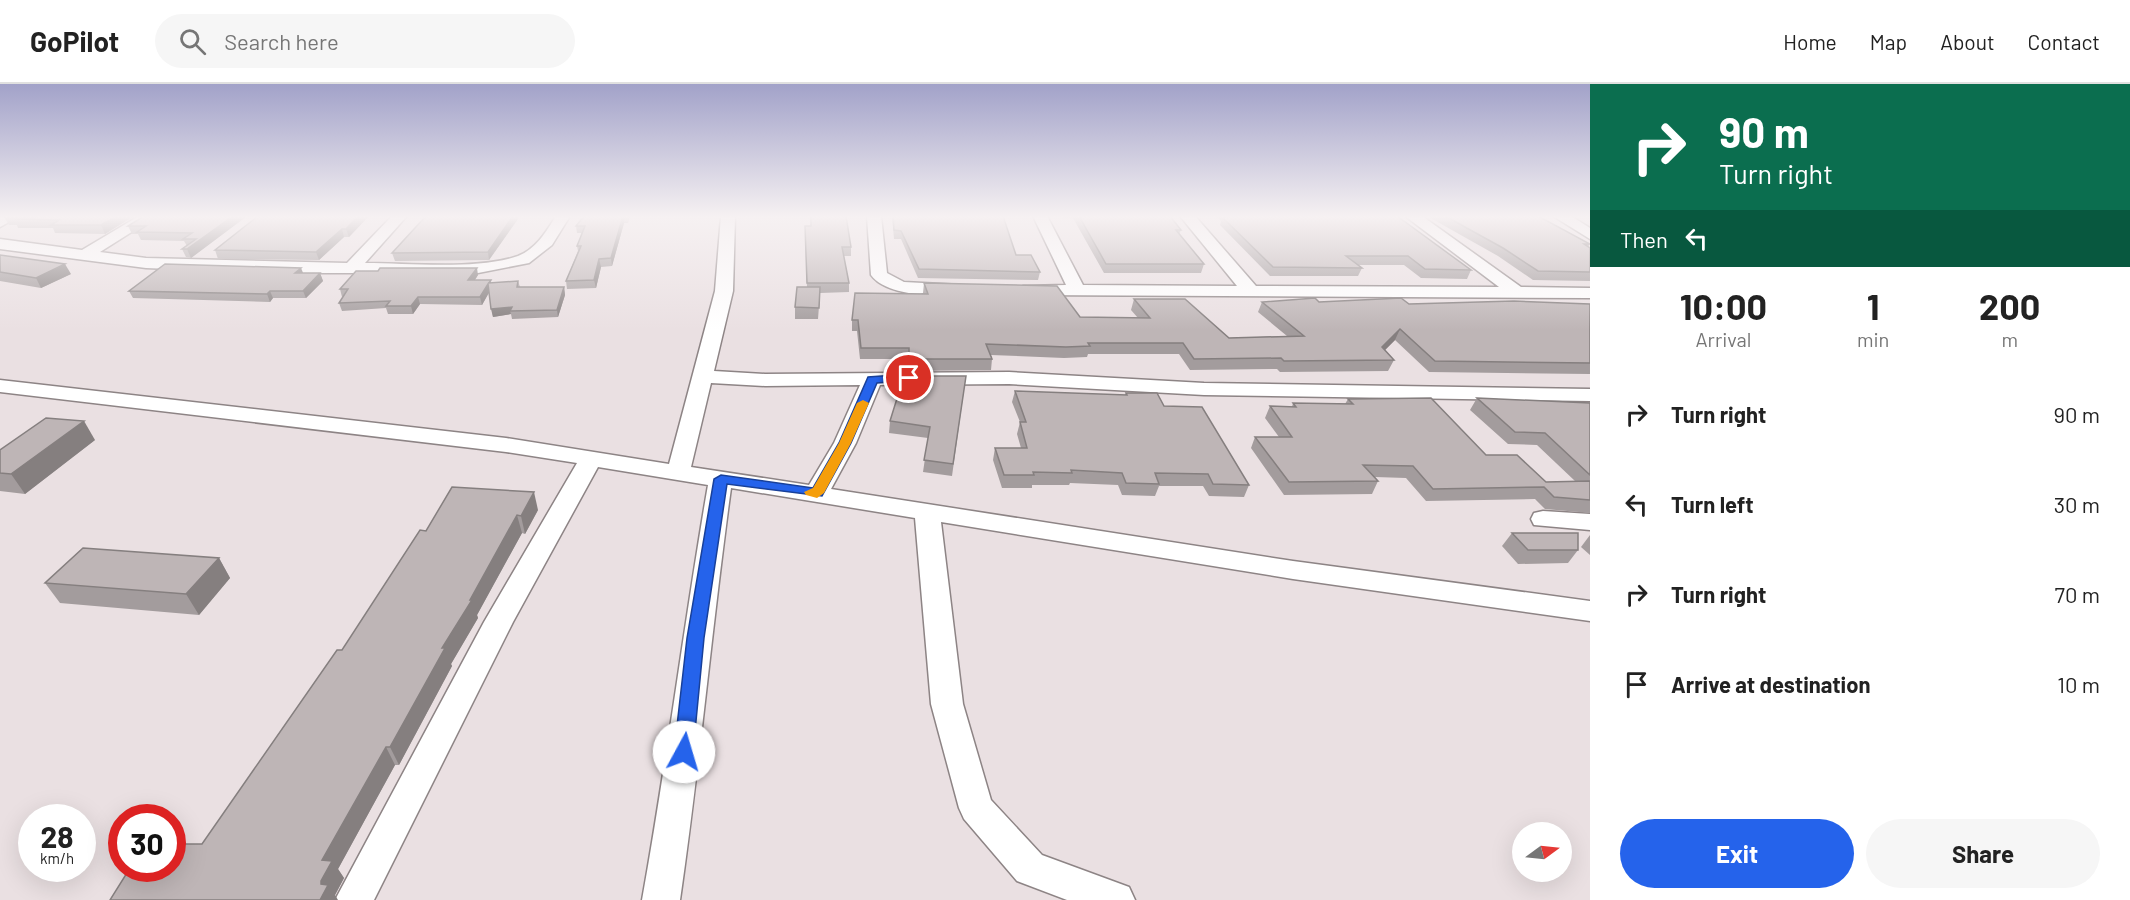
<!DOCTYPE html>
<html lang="en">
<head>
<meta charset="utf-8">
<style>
  :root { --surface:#fff; --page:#f6f6f6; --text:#222; --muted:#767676; --line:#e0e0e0; --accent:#2563eb }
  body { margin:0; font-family:Barlow,sans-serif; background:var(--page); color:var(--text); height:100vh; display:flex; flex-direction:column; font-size:22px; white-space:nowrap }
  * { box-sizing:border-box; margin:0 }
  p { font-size:20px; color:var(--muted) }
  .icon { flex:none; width:33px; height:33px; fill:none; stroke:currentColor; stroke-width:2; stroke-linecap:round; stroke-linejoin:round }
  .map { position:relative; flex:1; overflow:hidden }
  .panel { display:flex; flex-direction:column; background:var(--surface); width:540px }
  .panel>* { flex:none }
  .guide { background:#0b6e4f; color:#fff; overflow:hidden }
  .needle { width:39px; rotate:75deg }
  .fabs { position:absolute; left:1512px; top:738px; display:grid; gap:12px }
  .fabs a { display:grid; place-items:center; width:60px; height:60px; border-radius:50%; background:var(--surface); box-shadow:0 6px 24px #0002; font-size:30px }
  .speed { position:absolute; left:18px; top:720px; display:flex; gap:12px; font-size:30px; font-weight:700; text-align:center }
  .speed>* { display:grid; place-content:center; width:78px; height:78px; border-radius:50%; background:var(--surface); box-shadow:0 6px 24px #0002; line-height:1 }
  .speed small { font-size:15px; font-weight:400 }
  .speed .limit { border:9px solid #d22; background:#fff; color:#111 }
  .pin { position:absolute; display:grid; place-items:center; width:51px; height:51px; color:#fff; margin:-26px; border:3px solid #fff; border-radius:50%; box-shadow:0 2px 6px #0007 }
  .me { position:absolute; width:66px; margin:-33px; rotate:6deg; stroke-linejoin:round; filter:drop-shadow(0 0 4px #0008) }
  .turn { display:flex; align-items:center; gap:21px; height:126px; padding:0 30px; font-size:27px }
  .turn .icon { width:78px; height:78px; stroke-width:2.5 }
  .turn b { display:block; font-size:42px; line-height:51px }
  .then { display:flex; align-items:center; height:57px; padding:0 30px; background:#0003; gap:12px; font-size:22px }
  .eta { display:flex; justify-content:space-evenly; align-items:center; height:102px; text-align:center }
  .eta b { font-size:36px; font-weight:700; line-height:42px }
  .primary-button { display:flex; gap:12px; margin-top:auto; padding:12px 30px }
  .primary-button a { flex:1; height:69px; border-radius:36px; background:var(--accent); color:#fff; font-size:24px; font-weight:700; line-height:69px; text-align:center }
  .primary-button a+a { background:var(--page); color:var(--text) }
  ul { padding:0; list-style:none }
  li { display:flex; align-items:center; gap:18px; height:90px; padding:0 30px }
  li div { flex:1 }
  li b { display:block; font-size:22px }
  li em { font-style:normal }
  header { display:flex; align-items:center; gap:36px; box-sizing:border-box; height:84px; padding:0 30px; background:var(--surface); border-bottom:2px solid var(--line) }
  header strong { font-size:28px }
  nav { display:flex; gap:33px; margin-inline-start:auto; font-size:21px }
  .search { width:420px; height:54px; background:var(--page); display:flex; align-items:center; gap:15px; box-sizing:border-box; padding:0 21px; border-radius:33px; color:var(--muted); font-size:22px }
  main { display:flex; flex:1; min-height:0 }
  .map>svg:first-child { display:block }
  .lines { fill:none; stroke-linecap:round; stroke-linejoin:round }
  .minor-casing { stroke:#8d8485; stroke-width:3 }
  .minor { fill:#fff; fill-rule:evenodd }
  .wall { fill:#a39c9d }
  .shaded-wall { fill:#857f7f }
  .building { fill:#beb5b6; stroke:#857f7f; stroke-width:1.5 }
  .route { fill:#2563eb; stroke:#184099; stroke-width:1.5 }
  .slow { fill:#f59e0b }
</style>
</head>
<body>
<header>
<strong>GoPilot</strong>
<div class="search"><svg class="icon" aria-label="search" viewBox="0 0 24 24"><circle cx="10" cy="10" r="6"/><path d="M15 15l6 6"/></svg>Search here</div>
<nav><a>Home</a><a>Map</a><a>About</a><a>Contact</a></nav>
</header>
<main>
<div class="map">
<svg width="1590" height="816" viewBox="0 0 1590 816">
  <rect width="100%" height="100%" fill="#eae0e2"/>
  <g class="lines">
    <!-- minor casing -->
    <g class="minor-casing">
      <g id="minor">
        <polygon points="20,132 0,143 0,133"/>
        <path d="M139,132H157L100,168L146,174L347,179L392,132H407L365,179C408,179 478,186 518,172C536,165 546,148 556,132H570L552,161L529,179L478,189H271L146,184L0,165V155L82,166Z"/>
        <path d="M721,132H735L733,207L714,287L765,290L1009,288L1204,299L1590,305V317L1204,311L1009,300L880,301L856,359L831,405L1293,477L1590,517V537L1293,495L941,438L963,620L991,716L1042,771L1129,803L1135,816H1067L1017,797L964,735L959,724L931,620L915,434L731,404C712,541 700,679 680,816H642C667,678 684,539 708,401L598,383L513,538L374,816H335L484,538L577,379L506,368L0,308V296L506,354L669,380L715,207ZM711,299L765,302L860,301L834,359L809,401L691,383Z"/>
        <path d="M867,132H881L887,189L904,198L961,201L964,205L961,209C938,214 886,212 871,191Z"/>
        <polygon points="1033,132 1047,132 1083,201 1237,202 1180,132 1195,132 1256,202 1499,203 1405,132 1422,132 1521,203 1590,204 1590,214 1029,211 1020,206 1023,202 1066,201"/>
        <polygon points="1553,132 1571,132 1590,144 1590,155"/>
        <polygon points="1543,427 1590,430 1590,446 1534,441 1531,435 1534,429"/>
      </g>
    </g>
    <!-- minor -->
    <use href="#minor" class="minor"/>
  </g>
  <!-- wall -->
  <g class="wall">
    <polygon points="134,132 105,150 55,149 53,144 18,144 17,141 9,141 4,133"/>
    <polygon points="144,132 247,132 191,174 186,173 182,165 187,162 184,157 141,156 138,150 132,150 128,142"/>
    <polygon points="369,132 349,153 344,153 319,176 218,175 215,166"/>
    <polygon points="520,132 489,176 395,177 392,169"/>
    <polygon points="584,132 630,132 628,139 624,139 612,182 601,183 596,204 567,205 566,197 578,167 577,162 582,149 577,149 576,142"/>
    <polygon points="810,132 846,132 851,163 851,172 844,172 849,199 849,208 820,209 818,235 795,235 795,223 807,203 805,151 811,142"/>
    <polygon points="892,132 1003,132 1016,171 1040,188 1038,196 918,194 901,155 894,155"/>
    <polygon points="1061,132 1170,132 1181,146 1179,150 1204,180 1201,189 1104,189 1073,134 1062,134"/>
    <polygon points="1216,132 1397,132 1471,186 1467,195 1421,194 1404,181 1358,181 1362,184 1358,192 1270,192 1220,141 1221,137"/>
    <polygon points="1427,132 1538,132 1590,160 1588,163 1590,164 1590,197 1533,196 1498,172"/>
    <polygon points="0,171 71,190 41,204 0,197"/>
    <polygon points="303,189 320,189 323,197 306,214 273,214 270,218 133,214 129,207"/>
    <polygon points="478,191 475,196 492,199 518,197 520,203 564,203 565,211 558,233 512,235 511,230 493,233 489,208 482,221 420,220 413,230 388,230 386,224 342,227 339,219 343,212 342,213 340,205"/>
    <polygon points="924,199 1080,233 1138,234 1131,226 1134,215 1229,254 1287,252 1258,228 1262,218 1409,220 1590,220 1590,290 1429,288 1395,256 1385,266 1394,276 1388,287 1280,288 1277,285 1190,286 1179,270 1088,270 1087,273 1064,274 991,271 992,275 991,286 908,287 908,275 860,275 857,247 852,247 852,236 923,209"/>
    <polygon points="909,292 966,292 952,392 923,388 928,354 889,349 890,337 908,309"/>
    <polygon points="1015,307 1125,311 1126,309 1164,322 1249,401 1244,413 1209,412 1203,402 1159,402 1155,412 1122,411 1118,401 1070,399 1069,401 1032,401 1032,404 1002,404 993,376 995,364 1021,364 1017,350 1020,338 1012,318"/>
    <polygon points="1477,314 1590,319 1590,429 1545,425 1535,415 1426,417 1406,394 1375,393 1378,397 1372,410 1284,411 1251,364 1255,353 1279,353 1265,334 1270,322 1292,323 1293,319 1345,320 1348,315 1486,371 1546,398 1575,397 1537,361 1508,360 1470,326"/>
    <polygon points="95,356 25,410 0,407 0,366"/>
    <polygon points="538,426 525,450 522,449 477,531 478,534 451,580 452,582 399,681 395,681 338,785 344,794 335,811 202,760 342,566 426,447"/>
    <polygon points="1512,449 1578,466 1568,479 1518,480 1502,462"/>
    <polygon points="1590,451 1590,471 1581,463"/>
    <polygon points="219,474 230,494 199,531 60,519 45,499"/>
  </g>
  <!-- shaded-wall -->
  <g class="shaded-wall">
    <polygon points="117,132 134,132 105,150 101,141"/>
    <polygon points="233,132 247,132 191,174 187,165"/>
    <polygon points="358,132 369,132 349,153 346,145"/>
    <polygon points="513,132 520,132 489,176 488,168"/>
    <polygon points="624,132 624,139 612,182 611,174"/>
    <polygon points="342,145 344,153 319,176 316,168"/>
    <polygon points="599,175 601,183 596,204 594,196"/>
    <polygon points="65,180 71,190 41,204 36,194"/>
    <polygon points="301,184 304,191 295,189"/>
    <polygon points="477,184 478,191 470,203 468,196"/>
    <polygon points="320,189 323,197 306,214 303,207"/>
    <polygon points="488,200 490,207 482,221 480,213"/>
    <polygon points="564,203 565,211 558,233 557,226"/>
    <polygon points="270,207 273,214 270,218 267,210"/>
    <polygon points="418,213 420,220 413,230 411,222"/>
    <polygon points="512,223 510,227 511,230 493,233 491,225"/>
    <polygon points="1400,245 1395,256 1377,274 1382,263"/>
    <polygon points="84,337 95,356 25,410 11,390"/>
    <polygon points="534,408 538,426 525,450 521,432"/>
    <polygon points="517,431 522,449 477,531 478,534 451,580 452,582 399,681 390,663 442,564"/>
    <polygon points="219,474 230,494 199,531 186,510"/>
    <polygon points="386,663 395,681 338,785 344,794 335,811 338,816 320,816 322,776"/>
  </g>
  <!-- building -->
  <g class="building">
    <polygon points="117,132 101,141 51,141 59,136 14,135 19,133 4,133"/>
    <polygon points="144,132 233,132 187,165 182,165 196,155 183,155 192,149 137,148 146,142 128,142"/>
    <polygon points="258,132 358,132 346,145 342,145 316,168 215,166"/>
    <polygon points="426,132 513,132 488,168 392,169"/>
    <polygon points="584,132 623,132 611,174 599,175 594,196 566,197 581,162 577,162 585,142 576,142"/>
    <polygon points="811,132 846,132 851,163 842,163 849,199 807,199 805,142 811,142"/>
    <polygon points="893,132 1003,132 1016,171 1031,171 1040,188 919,185 901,147 894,146"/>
    <polygon points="1079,132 1170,132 1181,146 1176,146 1204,180 1106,180"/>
    <polygon points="1226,132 1397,132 1471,186 1425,185 1408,172 1346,172 1362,184 1273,183 1222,133 1227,133"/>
    <polygon points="1445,132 1538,132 1590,160 1584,160 1590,164 1590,188 1538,187 1503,164"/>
    <polygon points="0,171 65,180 36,194 0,188"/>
    <polygon points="165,180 301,184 295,189 320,189 303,207 270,207 267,210 129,207"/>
    <polygon points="380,184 477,184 468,196 491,196 489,199 518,197 517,203 564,203 557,226 510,227 512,223 491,225 488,200 480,213 418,213 411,222 386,222 390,217 339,219 348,205 340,205 356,187 378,187"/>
    <polygon points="924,199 1057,202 1080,233 1150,234 1134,215 1185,215 1229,254 1304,252 1262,218 1315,214 1319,218 1401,214 1409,220 1514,217 1590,220 1590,279 1435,277 1400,245 1382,263 1394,276 1284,277 1281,274 1194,275 1183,259 1088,259 1090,262 1066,263 986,260 992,275 909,275 909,264 861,264 858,236 852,236 855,209 928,210"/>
    <polygon points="797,203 820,203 819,224 795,223"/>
    <polygon points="909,292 966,292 953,380 924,376 930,343 890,337 899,308 910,309"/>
    <polygon points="1015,307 1127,311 1126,309 1157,309 1164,322 1202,323 1249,401 1213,400 1208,390 1155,389 1159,400 1126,399 1122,389 1071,386 1072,389 1033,388 1034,391 1004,391 995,364 1027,364 1020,338 1026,338"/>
    <polygon points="1431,314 1486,371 1517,371 1546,398 1590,397 1590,416 1554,413 1544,403 1433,405 1413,382 1363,381 1378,397 1289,398 1255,353 1292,353 1270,322 1296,323 1293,319 1353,320 1348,315"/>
    <polygon points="1477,314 1590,319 1590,391 1545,349 1515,348"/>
    <polygon points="46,334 84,337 11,390 0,389 0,366"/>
    <polygon points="452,403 534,408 521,432 517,431 470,516 472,516 442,564 445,564 390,663 386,663 322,776 332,777 321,797 321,800 328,801 320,816 110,816 130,784 172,784 172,760 202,760 337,566 342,566 420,446 426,447"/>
    <polygon points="1512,449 1578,449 1578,466 1528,466"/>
    <polygon points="83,464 219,474 186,510 45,499"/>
  </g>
  <!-- sky -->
  <linearGradient id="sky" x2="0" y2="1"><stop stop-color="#a2a2c9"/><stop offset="0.54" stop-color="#f6f1f2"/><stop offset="1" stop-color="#f6f1f2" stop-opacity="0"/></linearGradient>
  <rect width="1590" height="246" fill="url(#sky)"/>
  <!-- route -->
  <polygon class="route" points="909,290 915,294 913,296 877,299 851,359 822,412 727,400 704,554 693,668 690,674 684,676 677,674 674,668 687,554 714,395 721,391 813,404 839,359 868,293"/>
  <!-- slow -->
  <polygon class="slow" points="863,316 869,319 851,359 824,409 817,414 806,411 804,408 813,404 839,359 857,319"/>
</svg>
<div class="fabs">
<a><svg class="needle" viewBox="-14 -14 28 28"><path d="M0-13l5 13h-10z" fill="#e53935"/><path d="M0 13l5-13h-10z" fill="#767676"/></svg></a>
</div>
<div class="speed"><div>28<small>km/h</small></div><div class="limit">30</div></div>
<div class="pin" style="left:909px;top:294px;background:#d93025"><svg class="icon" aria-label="arrive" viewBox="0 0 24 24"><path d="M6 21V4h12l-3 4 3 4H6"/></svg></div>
<svg class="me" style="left:684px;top:668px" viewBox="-20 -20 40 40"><circle r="19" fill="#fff"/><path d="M0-13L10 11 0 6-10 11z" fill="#2563eb"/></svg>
</div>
<section class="panel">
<div class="guide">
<div class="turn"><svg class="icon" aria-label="right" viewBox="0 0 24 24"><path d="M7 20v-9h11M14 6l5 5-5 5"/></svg><div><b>90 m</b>Turn right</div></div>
<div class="then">Then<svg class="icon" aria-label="left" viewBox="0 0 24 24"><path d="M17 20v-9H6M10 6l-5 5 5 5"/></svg></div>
</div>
<div class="eta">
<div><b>10:00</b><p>Arrival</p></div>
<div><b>1</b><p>min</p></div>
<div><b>200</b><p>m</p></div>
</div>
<ul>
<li><svg class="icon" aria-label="right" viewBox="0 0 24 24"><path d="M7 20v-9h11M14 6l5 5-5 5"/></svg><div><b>Turn right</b></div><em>90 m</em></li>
<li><svg class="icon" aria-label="left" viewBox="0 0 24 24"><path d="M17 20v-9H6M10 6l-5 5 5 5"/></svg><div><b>Turn left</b></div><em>30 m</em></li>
<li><svg class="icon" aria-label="right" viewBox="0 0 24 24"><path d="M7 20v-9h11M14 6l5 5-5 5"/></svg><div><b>Turn right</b></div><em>70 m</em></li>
<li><svg class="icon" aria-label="arrive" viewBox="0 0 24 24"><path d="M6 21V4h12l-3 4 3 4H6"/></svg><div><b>Arrive at destination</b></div><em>10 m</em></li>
</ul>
<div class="primary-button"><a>Exit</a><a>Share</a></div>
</section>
</main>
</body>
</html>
